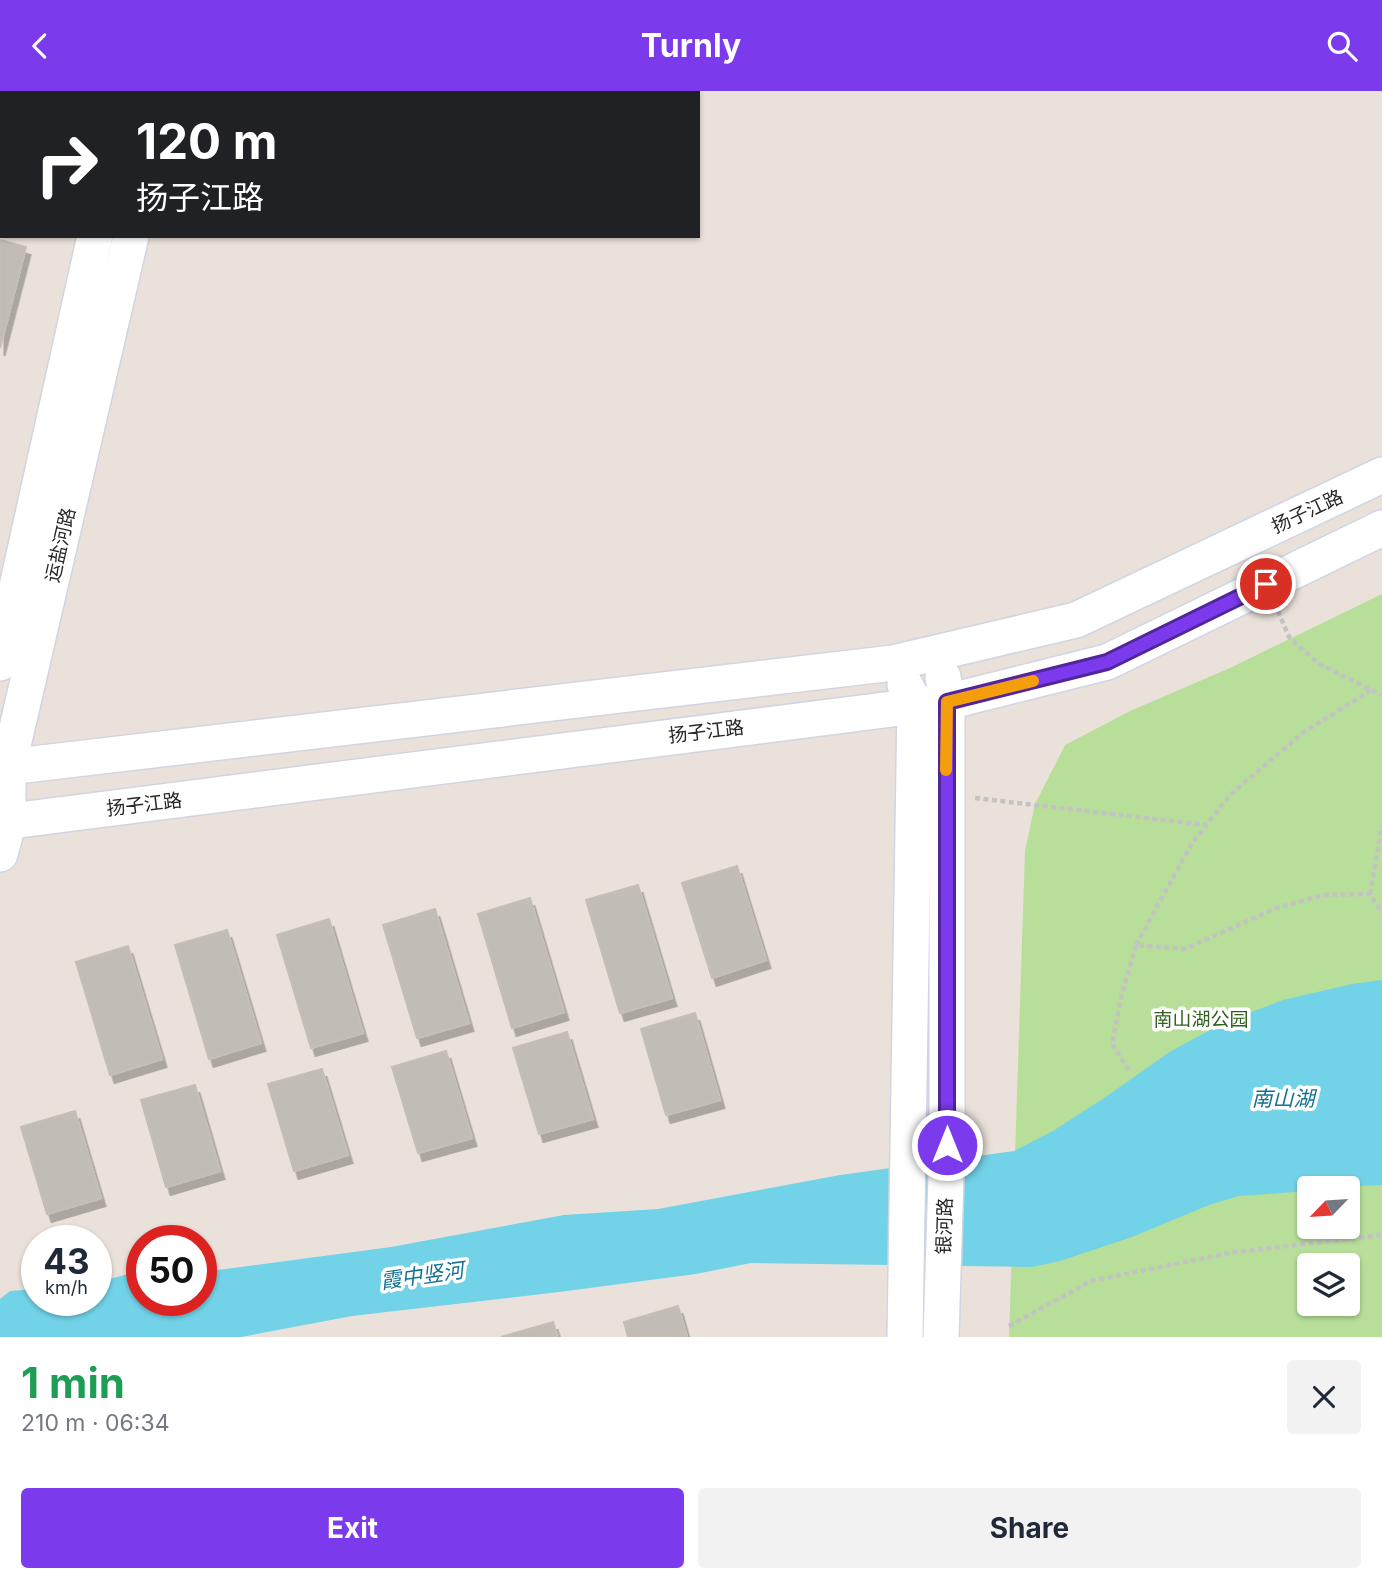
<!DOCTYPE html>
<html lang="en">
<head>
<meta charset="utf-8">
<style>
  :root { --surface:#fff; --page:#f2f2f3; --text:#1f2937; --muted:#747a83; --accent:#7c3aed }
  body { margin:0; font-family:Inter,"Noto Sans SC",sans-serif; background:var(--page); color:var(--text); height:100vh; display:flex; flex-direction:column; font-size:26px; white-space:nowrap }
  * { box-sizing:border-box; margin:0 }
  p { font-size:23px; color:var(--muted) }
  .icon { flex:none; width:38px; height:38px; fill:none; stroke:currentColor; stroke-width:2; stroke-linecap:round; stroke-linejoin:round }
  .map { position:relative; height:1246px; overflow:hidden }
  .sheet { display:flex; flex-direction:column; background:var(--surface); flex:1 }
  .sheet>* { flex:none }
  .top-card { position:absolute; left:0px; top:0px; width:700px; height:147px; box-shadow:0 2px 5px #0004; background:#202124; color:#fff; overflow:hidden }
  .needle { width:46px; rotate:245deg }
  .tools { position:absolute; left:1297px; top:1085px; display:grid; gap:14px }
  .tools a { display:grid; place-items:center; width:63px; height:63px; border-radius:7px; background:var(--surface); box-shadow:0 2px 5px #0004; font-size:35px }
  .speed { position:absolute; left:21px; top:1134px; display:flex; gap:14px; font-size:35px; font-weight:700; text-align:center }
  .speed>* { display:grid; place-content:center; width:91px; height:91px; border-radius:50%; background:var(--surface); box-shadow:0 2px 5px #0004; line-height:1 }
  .speed small { font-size:18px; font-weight:400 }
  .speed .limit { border:10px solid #d22; background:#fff; color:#111 }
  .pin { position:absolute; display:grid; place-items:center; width:60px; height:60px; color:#fff; margin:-30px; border:4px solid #fff; border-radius:50%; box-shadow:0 2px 7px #0007 }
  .me { position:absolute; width:77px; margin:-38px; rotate:0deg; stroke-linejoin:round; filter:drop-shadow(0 0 5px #0008) }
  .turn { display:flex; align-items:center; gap:24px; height:147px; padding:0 21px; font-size:32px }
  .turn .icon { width:91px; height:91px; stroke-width:2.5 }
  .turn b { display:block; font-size:49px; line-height:60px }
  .round { display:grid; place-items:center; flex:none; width:74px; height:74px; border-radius:7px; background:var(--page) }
  .summary { display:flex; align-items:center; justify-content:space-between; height:119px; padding:0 21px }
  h1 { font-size:42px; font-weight:700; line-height:52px; color:#1e9e55 }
  .primary-button { display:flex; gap:14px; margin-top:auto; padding:14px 21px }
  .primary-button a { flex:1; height:80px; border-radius:7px; background:var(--accent); color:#fff; font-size:28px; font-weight:700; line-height:80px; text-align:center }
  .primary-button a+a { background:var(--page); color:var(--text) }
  header { display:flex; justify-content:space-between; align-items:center; height:91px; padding:0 21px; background:var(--accent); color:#fff; font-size:32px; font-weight:700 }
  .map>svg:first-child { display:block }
  .green { fill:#b7df99; fill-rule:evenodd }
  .water { fill:#72d3e8 }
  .building { fill:#c2bcb7; stroke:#c5beb4; stroke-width:2; filter:url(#shadow) }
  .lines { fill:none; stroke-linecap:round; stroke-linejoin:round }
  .secondary-casing { stroke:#d0d5e1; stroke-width:38 }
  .path { stroke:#c3c3c3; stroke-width:4.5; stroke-dasharray:5 3.5; stroke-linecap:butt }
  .secondary { stroke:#fff; stroke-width:35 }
  .route-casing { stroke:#51269a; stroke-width:18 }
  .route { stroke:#7c3aed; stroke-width:12 }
  .slow { stroke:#f59e0b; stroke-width:12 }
  .labels { text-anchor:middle; stroke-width:7; stroke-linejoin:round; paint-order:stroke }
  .street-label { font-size:19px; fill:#282828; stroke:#fff }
  .park-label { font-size:19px; fill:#31611d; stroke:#fff }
  .water-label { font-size:21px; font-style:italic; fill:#137191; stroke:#fff }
</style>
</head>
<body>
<header><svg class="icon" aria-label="back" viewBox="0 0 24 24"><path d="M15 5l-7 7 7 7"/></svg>Turnly<svg class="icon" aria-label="search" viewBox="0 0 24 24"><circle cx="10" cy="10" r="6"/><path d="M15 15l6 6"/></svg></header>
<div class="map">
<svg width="1382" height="1246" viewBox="0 0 1382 1246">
  <defs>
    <filter id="shadow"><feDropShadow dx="4.5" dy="8" stdDeviation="0" flood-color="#0004"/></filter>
  </defs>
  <rect width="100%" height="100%" fill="#eae2da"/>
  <!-- green -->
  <path class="green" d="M1382,503V1246H1009L1025,760L1035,713L1065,654L1130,620L1230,577ZM1309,1097H1348V1136H1309ZM1309,1174H1348V1213H1309Z"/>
  <!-- water -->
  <polygon class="water" points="1382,889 1382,1094 1309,1097 1309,1100 1239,1105 1209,1114 1132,1146 1060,1170 1032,1176 751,1172 696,1183 559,1201 352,1225 241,1246 0,1246 0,1208 10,1200 37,1198 37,1209 96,1209 96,1192 142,1179 142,1209 201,1209 201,1178 218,1179 391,1156 564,1124 658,1118 840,1084 1014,1060 1053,1040 1107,1005 1171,960 1225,931 1283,909 1352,893"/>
  <!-- building -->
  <g class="building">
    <polygon points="0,149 26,156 0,257"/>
    <polygon points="737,775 766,869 712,887 682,792"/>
    <polygon points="638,794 672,907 620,922 586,809"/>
    <polygon points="530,807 564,921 512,937 478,823"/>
    <polygon points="435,818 469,932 417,947 383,834"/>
    <polygon points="329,828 363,942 311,957 277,844"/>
    <polygon points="227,839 261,952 209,968 175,854"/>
    <polygon points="128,855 162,968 110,984 76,871"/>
    <polygon points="695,922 720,1009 666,1024 641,938"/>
    <polygon points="567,941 593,1028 539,1043 513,957"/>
    <polygon points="446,960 472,1047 418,1062 392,976"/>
    <polygon points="322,978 348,1064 294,1080 268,993"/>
    <polygon points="195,994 220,1080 166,1096 141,1009"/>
    <polygon points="75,1020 101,1107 47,1123 21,1036"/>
    <polygon points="678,1215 687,1246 628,1246 624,1231"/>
    <polygon points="553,1231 558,1246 501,1246"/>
  </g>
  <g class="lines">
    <!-- secondary casing -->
    <g class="secondary-casing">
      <g id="secondary">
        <polyline points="127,2 127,0"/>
        <polyline points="164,2 164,0"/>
        <polyline points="0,572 95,145"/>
        <polyline points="905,594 915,613 905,1246"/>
        <polyline points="0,679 8,676 893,572 1076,529 1382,384"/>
        <polyline points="0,736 19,729 947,611 1107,571 1382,437"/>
        <polyline points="0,763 8,733 8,676 131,145"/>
        <polyline points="941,1246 947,1054 947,611 943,586"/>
      </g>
    </g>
    <!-- path -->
    <g class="path">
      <polyline points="1278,520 1289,546 1319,573 1382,604"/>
      <polyline points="975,707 1206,734"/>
      <polyline points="1370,803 1382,734"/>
      <polyline points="1136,854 1192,752 1231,703 1304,641 1373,598"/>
      <polyline points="1129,979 1112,953 1122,903 1136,854 1185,858 1276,817 1324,804 1370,803 1382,822"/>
      <polyline points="1009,1235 1091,1190 1229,1162 1382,1144"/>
    </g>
    <!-- secondary -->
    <use href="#secondary" class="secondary"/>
  </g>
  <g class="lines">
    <!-- route casing -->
    <g class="route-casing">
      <polyline id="route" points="947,1054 947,611 1107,571 1266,493"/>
    </g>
    <!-- route -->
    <use href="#route" class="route"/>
    <!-- slow -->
    <polyline class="slow" points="946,679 947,611 1033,590"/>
  </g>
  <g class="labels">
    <!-- street labels -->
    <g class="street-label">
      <text transform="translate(1307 420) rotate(-25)" y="7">扬子江路</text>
      <text transform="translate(60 454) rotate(-77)" y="7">运盐河路</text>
      <text transform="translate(706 640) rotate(-7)" y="7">扬子江路</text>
      <text transform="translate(144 713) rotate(-7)" y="7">扬子江路</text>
      <text transform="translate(944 1135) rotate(-88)" y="7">银河路</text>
    </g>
    <!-- park labels -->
    <g class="park-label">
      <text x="1201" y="935">南山湖公园</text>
    </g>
    <!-- water labels -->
    <g class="water-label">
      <text x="1283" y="1015">南山湖</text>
      <text transform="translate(422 1185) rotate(-8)" y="7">霞中竖河</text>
    </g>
  </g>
</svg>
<div class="tools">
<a><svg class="needle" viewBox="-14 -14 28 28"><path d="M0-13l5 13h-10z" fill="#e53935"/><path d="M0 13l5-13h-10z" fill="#747a83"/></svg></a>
<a><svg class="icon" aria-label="layers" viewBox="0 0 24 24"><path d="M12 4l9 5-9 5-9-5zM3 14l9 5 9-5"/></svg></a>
</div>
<div class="speed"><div>43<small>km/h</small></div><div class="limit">50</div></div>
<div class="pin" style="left:1266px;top:493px;background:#d93025"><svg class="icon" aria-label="arrive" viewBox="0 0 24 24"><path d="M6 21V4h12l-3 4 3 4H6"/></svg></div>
<svg class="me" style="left:947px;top:1054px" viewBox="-20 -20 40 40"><circle r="17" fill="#7c3aed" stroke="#fff" stroke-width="3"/><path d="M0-11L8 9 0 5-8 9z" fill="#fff"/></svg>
<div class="top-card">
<div class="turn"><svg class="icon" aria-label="right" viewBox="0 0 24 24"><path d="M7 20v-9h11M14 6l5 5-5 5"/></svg><div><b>120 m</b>扬子江路</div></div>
</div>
</div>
<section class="sheet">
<div class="summary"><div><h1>1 min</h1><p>210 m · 06:34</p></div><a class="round"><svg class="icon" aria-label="close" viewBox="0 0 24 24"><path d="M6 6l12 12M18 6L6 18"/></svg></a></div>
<div class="primary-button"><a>Exit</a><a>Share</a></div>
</section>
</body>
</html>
